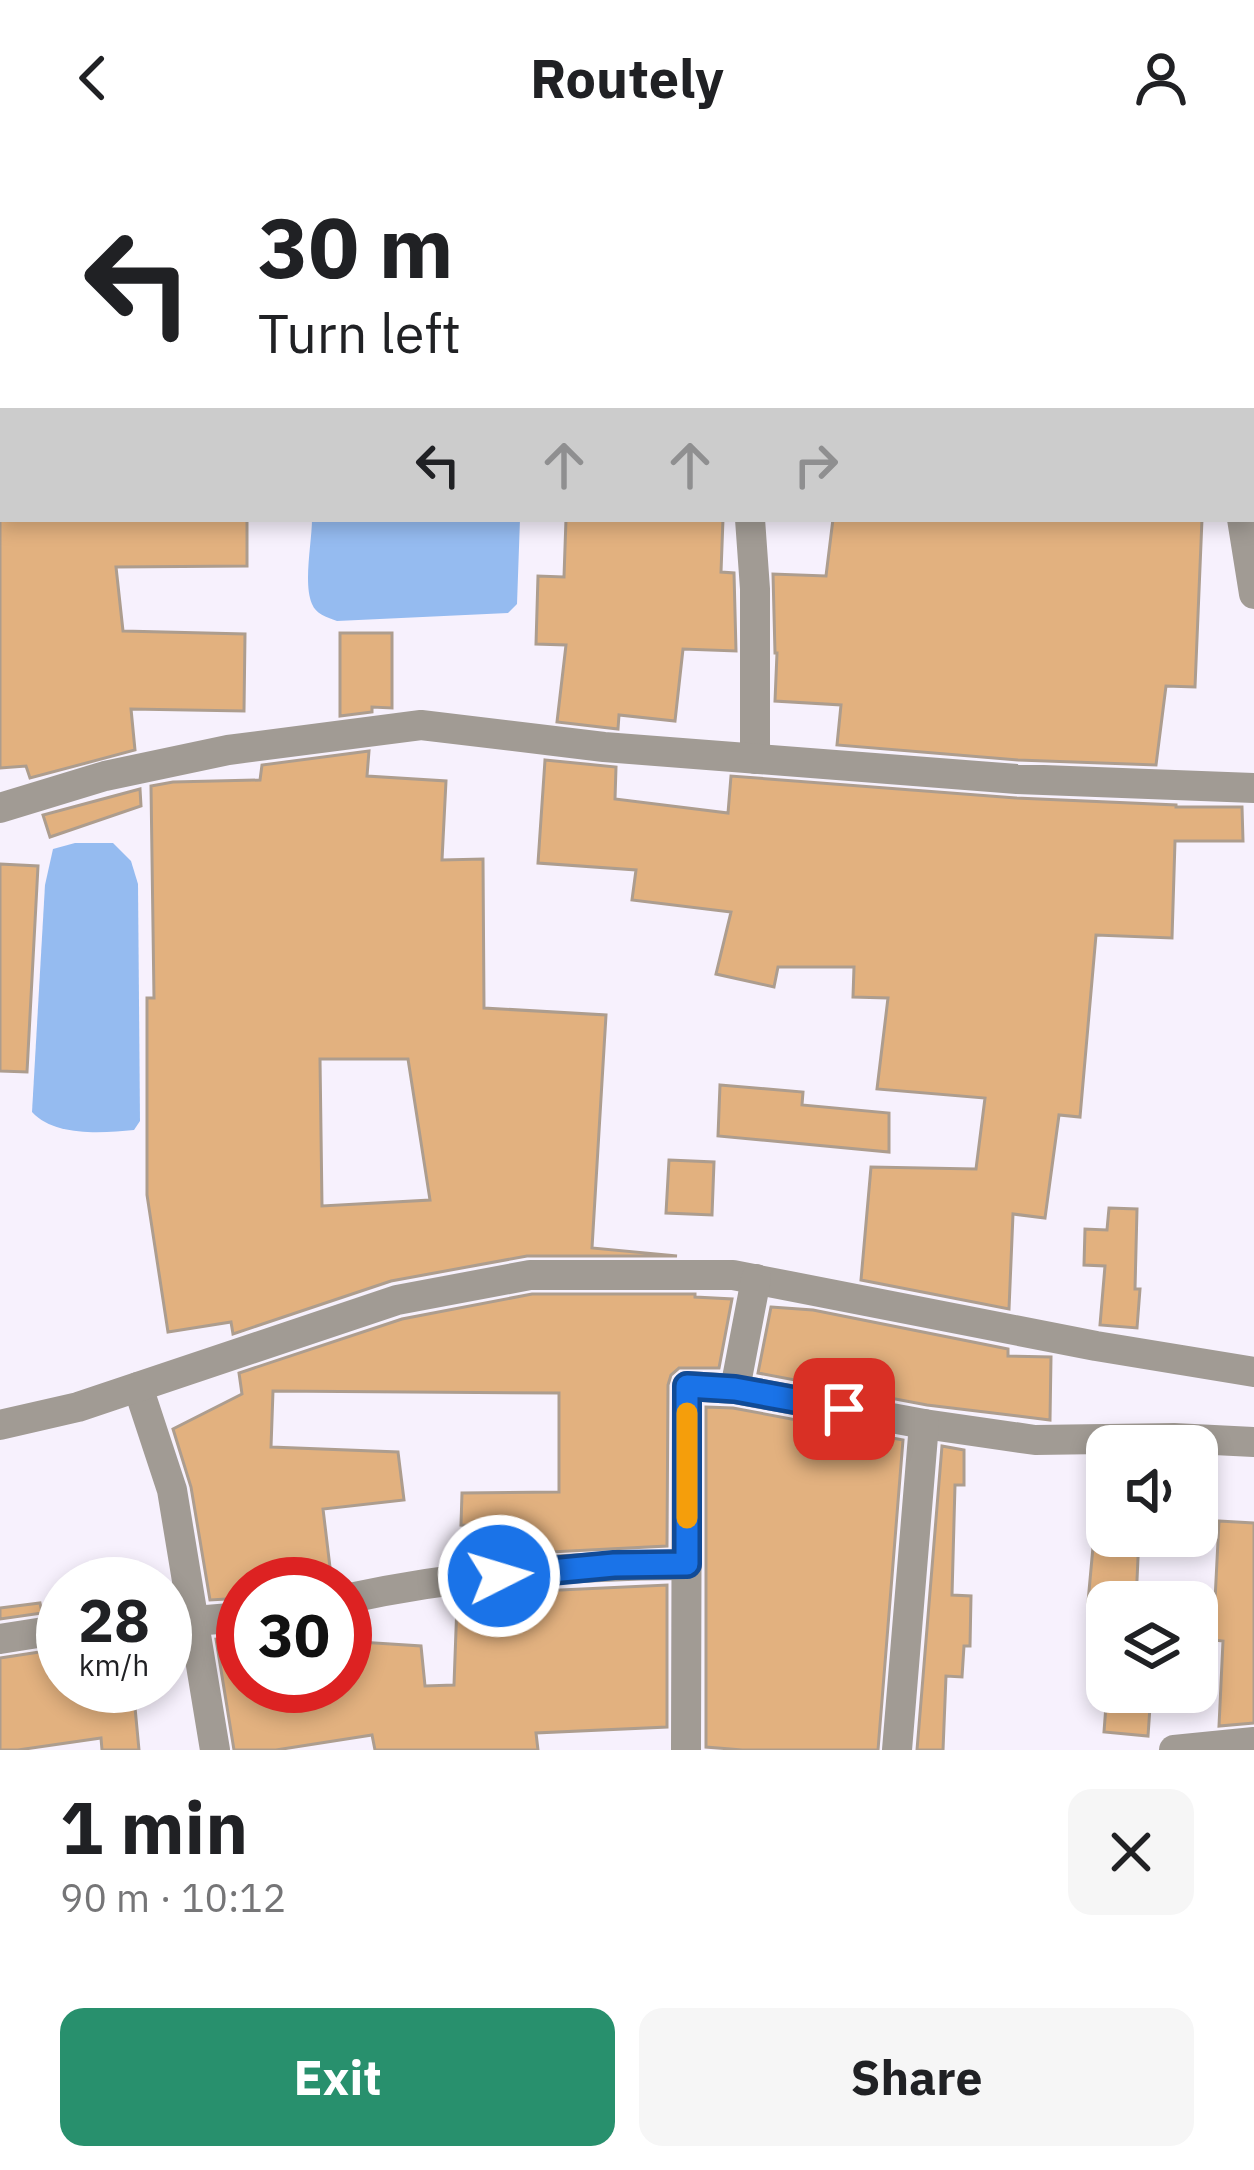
<!DOCTYPE html>
<html lang="en">
<head>
<meta charset="utf-8">
<style>
  :root { --surface:#fff; --page:#f6f6f6; --text:#202124; --muted:#757577; --accent:#28906d }
  body { margin:0; font-family:"IBM Plex Sans",sans-serif; background:var(--page); color:var(--text); height:100vh; display:flex; flex-direction:column; font-size:45px; white-space:nowrap }
  * { box-sizing:border-box; margin:0 }
  p { font-size:39px; color:var(--muted) }
  .icon { flex:none; width:66px; height:66px; fill:none; stroke:currentColor; stroke-width:2; stroke-linecap:round; stroke-linejoin:round }
  .map { position:relative; height:1594px; overflow:hidden }
  .panel { display:flex; flex-direction:column; background:var(--surface); flex:1 }
  .panel>* { flex:none }
  .top-card { position:absolute; left:0px; top:0px; width:1254px; height:366px; box-shadow:0 6px 18px #0003; background:#fff; color:var(--text); overflow:hidden }
  .buttons { position:absolute; left:1086px; top:1269px; display:grid; gap:24px }
  .buttons a { display:grid; place-items:center; width:132px; height:132px; border-radius:24px; background:var(--surface); box-shadow:0 6px 18px #0003; font-size:60px }
  .speed { position:absolute; left:36px; top:1401px; display:flex; gap:24px; font-size:60px; font-weight:700; text-align:center }
  .speed>* { display:grid; place-content:center; width:156px; height:156px; border-radius:50%; background:var(--surface); box-shadow:0 6px 18px #0003; line-height:1 }
  .speed small { font-size:30px; font-weight:400 }
  .speed .limit { border:18px solid #d22; background:#fff; color:#111 }
  .pin { position:absolute; display:grid; place-items:center; width:102px; height:102px; color:#fff; margin:-51px; border-radius:24px; box-shadow:0 6px 18px #0006 }
  .me { position:absolute; width:132px; margin:-66px; rotate:85deg; stroke-linejoin:round; filter:drop-shadow(0 0 9px #0008) }
  .turn { display:flex; align-items:center; gap:42px; height:252px; padding:0 60px; font-size:54px }
  .turn .icon { width:156px; height:156px; stroke-width:2.5 }
  .turn b { display:block; font-size:84px; line-height:102px }
  .lanes { display:flex; align-items:center; height:114px; padding:0 60px; background:#0003; justify-content:center; gap:60px; direction:ltr }
  .lanes .off { opacity:.35 }
  .round { display:grid; place-items:center; flex:none; width:126px; height:126px; border-radius:24px; background:var(--page) }
  .headline { display:flex; align-items:center; justify-content:space-between; height:204px; padding:0 60px }
  h1 { font-size:72px; font-weight:800; line-height:90px }
  .primary-button { display:flex; gap:24px; margin-top:auto; padding:24px 60px }
  .primary-button a { flex:1; height:138px; border-radius:24px; background:var(--accent); color:#fff; font-size:48px; font-weight:800; line-height:138px; text-align:center }
  .primary-button a+a { background:var(--page); color:var(--text) }
  header { display:flex; justify-content:space-between; align-items:center; height:156px; padding:0 60px; background:var(--surface); font-size:54px; font-weight:800 }
  .map>svg:first-child { display:block }
  .water { fill:#95bbf0 }
  .building { fill:#e2b17f; stroke:#ad9d8e; stroke-width:3; fill-rule:evenodd }
  .lines { fill:none; stroke-linecap:round; stroke-linejoin:round }
  .minor { stroke:#a19b94; stroke-width:30 }
  .route-casing { stroke:#114b97; stroke-width:30 }
  .route { stroke:#1a73e8; stroke-width:21 }
  .slow { stroke:#f59e0b; stroke-width:21 }
</style>
</head>
<body>
<header><svg class="icon" aria-label="back" viewBox="0 0 24 24"><path d="M15 5l-7 7 7 7"/></svg>Routely<svg class="icon" aria-label="person" viewBox="0 0 24 24"><circle cx="12" cy="8" r="4"/><path d="M4 21q1-7 8-7t8 7"/></svg></header>
<div class="map">
<svg width="1254" height="1594" viewBox="0 0 1254 1594">
  <rect width="100%" height="100%" fill="#f7f1fd"/>
  <!-- water -->
  <g class="water">
    <path d="M312,363H520L517,448L508,457L337,465C326,461 316,458 312,448C303,427 312,386 312,363Z"/>
    <path d="M75,687H113L131,705L138,728L140,965L134,974C103,977 55,981 32,956L45,729L53,693Z"/>
  </g>
  <!-- building -->
  <g class="building">
    <polygon points="0,363 247,363 247,410 116,411 123,475 245,478 244,555 131,553 135,594 30,622 26,610 0,612"/>
    <polygon points="566,363 723,363 721,416 734,417 736,495 683,493 675,565 619,559 618,573 557,566 566,489 536,488 538,420 564,421"/>
    <polygon points="833,363 1202,363 1195,531 1166,530 1156,609 1018,604 837,589 841,549 775,545 777,497 775,497 773,418 826,420"/>
    <polygon points="340,477 392,477 392,552 372,551 372,556 340,560"/>
    <path d="M369,595L367,620L446,625L442,704L483,703L484,852L606,859L592,1092L677,1100H527L391,1125L233,1178L231,1166L168,1176L147,1039V842H154L151,630L173,626L260,624L262,609ZM320,903H408L430,1044L322,1050Z"/>
    <polygon points="545,604 616,611 615,643 728,657 731,620 1016,642 1176,649 1176,651 1242,651 1243,685 1175,685 1172,782 1096,779 1080,961 1059,959 1045,1062 1013,1058 1009,1153 861,1124 871,1011 976,1013 985,942 877,933 888,842 853,841 854,811 778,811 774,831 716,818 731,756 632,744 636,714 538,707"/>
    <polygon points="140,633 141,650 50,681 43,659"/>
    <polygon points="0,708 38,710 27,916 0,915"/>
    <polygon points="720,929 803,936 802,949 889,957 889,996 718,980"/>
    <polygon points="669,1004 714,1006 712,1059 666,1057"/>
    <polygon points="1109,1052 1137,1053 1135,1133 1140,1133 1137,1172 1100,1169 1105,1110 1084,1109 1085,1073 1107,1074"/>
    <polygon points="532,1138 695,1138 695,1141 732,1143 719,1212 679,1212 671,1219 668,1229 667,1390 512,1398 512,1371 461,1369 462,1337 559,1336 559,1237 273,1235 271,1291 398,1296 404,1344 323,1353 332,1428 243,1428 243,1442 210,1444 191,1331 173,1273 242,1238 239,1217 402,1163"/>
    <polygon points="771,1151 813,1154 1008,1193 1008,1200 1051,1201 1050,1264 927,1249 758,1217"/>
    <polygon points="706,1251 733,1252 903,1284 878,1594 742,1594 706,1591"/>
    <polygon points="942,1290 964,1294 964,1329 955,1329 952,1439 971,1440 970,1490 964,1490 962,1521 946,1520 943,1594 917,1594"/>
    <polygon points="1219,1365 1254,1367 1254,1567 1219,1570 1223,1485 1213,1484"/>
    <polygon points="1094,1380 1139,1380 1136,1446 1088,1446"/>
    <polygon points="667,1429 667,1571 536,1577 538,1594 375,1594 372,1579 276,1594 234,1594 216,1483 243,1481 243,1530 345,1530 345,1485 421,1490 425,1530 454,1529 457,1447 513,1445 513,1437 517,1436"/>
    <polygon points="40,1447 42,1457 0,1463 0,1452"/>
    <polygon points="46,1495 49,1519 63,1517 63,1530 133,1530 139,1594 102,1594 101,1582 18,1594 0,1594 0,1502"/>
    <polygon points="1107,1536 1151,1536 1148,1580 1104,1576"/>
  </g>
  <g class="lines">
    <!-- minor -->
    <g class="minor">
      <polyline points="686,0 686,3"/>
      <polyline points="750,363 755,433 755,603"/>
      <polyline points="1242,363 1254,438"/>
      <polyline points="0,652 105,620 228,594 421,569 604,591 1017,623 1254,632"/>
      <polyline points="138,1231 172,1334 215,1594"/>
      <polyline points="735,1233 924,1268 1035,1284 1174,1282 1254,1286"/>
      <polyline points="0,1269 78,1251 397,1144 530,1119 733,1119 1096,1190 1254,1216"/>
      <path d="M345,1443C456,1419 573,1409 687,1409"/>
      <polyline points="194,1465 243,1461"/>
      <polyline points="0,1483 63,1473"/>
      <polyline points="686,1594 687,1230 735,1233 756,1123"/>
      <polyline points="897,1594 924,1268"/>
      <polyline points="1174,1594 1254,1586"/>
    </g>
  </g>
  <g class="lines">
    <!-- route casing -->
    <g class="route-casing">
      <polyline id="route" points="499,1420 614,1409 687,1408 687,1230 735,1233 844,1253"/>
    </g>
    <!-- route -->
    <use href="#route" class="route"/>
    <!-- slow -->
    <polyline class="slow" points="687,1257 687,1362"/>
  </g>
</svg>
<div class="buttons">
<a><svg class="icon" aria-label="sound" viewBox="0 0 24 24"><path d="M4 9h4l5-4v14l-5-4H4zM17 9q2 3 0 6"/></svg></a>
<a><svg class="icon" aria-label="layers" viewBox="0 0 24 24"><path d="M12 4l9 5-9 5-9-5zM3 14l9 5 9-5"/></svg></a>
</div>
<div class="speed"><div>28<small>km/h</small></div><div class="limit">30</div></div>
<div class="pin" style="left:844px;top:1253px;background:#d93025"><svg class="icon" aria-label="arrive" viewBox="0 0 24 24"><path d="M6 21V4h12l-3 4 3 4H6"/></svg></div>
<svg class="me" style="left:499px;top:1420px" viewBox="-20 -20 40 40"><circle r="17" fill="#1a73e8" stroke="#fff" stroke-width="3"/><path d="M0-11L8 9 0 5-8 9z" fill="#fff"/></svg>
<div class="top-card">
<div class="turn"><svg class="icon" aria-label="left" viewBox="0 0 24 24"><path d="M17 20v-9H6M10 6l-5 5 5 5"/></svg><div><b>30 m</b>Turn left</div></div>
<div class="lanes"><svg class="icon" aria-label="left" viewBox="0 0 24 24"><path d="M17 20v-9H6M10 6l-5 5 5 5"/></svg><svg class="icon off" aria-label="ahead" viewBox="0 0 24 24"><path d="M12 20V5M6 11l6-6 6 6"/></svg><svg class="icon off" aria-label="ahead" viewBox="0 0 24 24"><path d="M12 20V5M6 11l6-6 6 6"/></svg><svg class="icon off" aria-label="right" viewBox="0 0 24 24"><path d="M7 20v-9h11M14 6l5 5-5 5"/></svg></div>
</div>
</div>
<section class="panel">
<div class="headline"><div><h1>1 min</h1><p>90 m · 10:12</p></div><a class="round"><svg class="icon" aria-label="close" viewBox="0 0 24 24"><path d="M6 6l12 12M18 6L6 18"/></svg></a></div>
<div class="primary-button"><a>Exit</a><a>Share</a></div>
</section>
</body>
</html>
